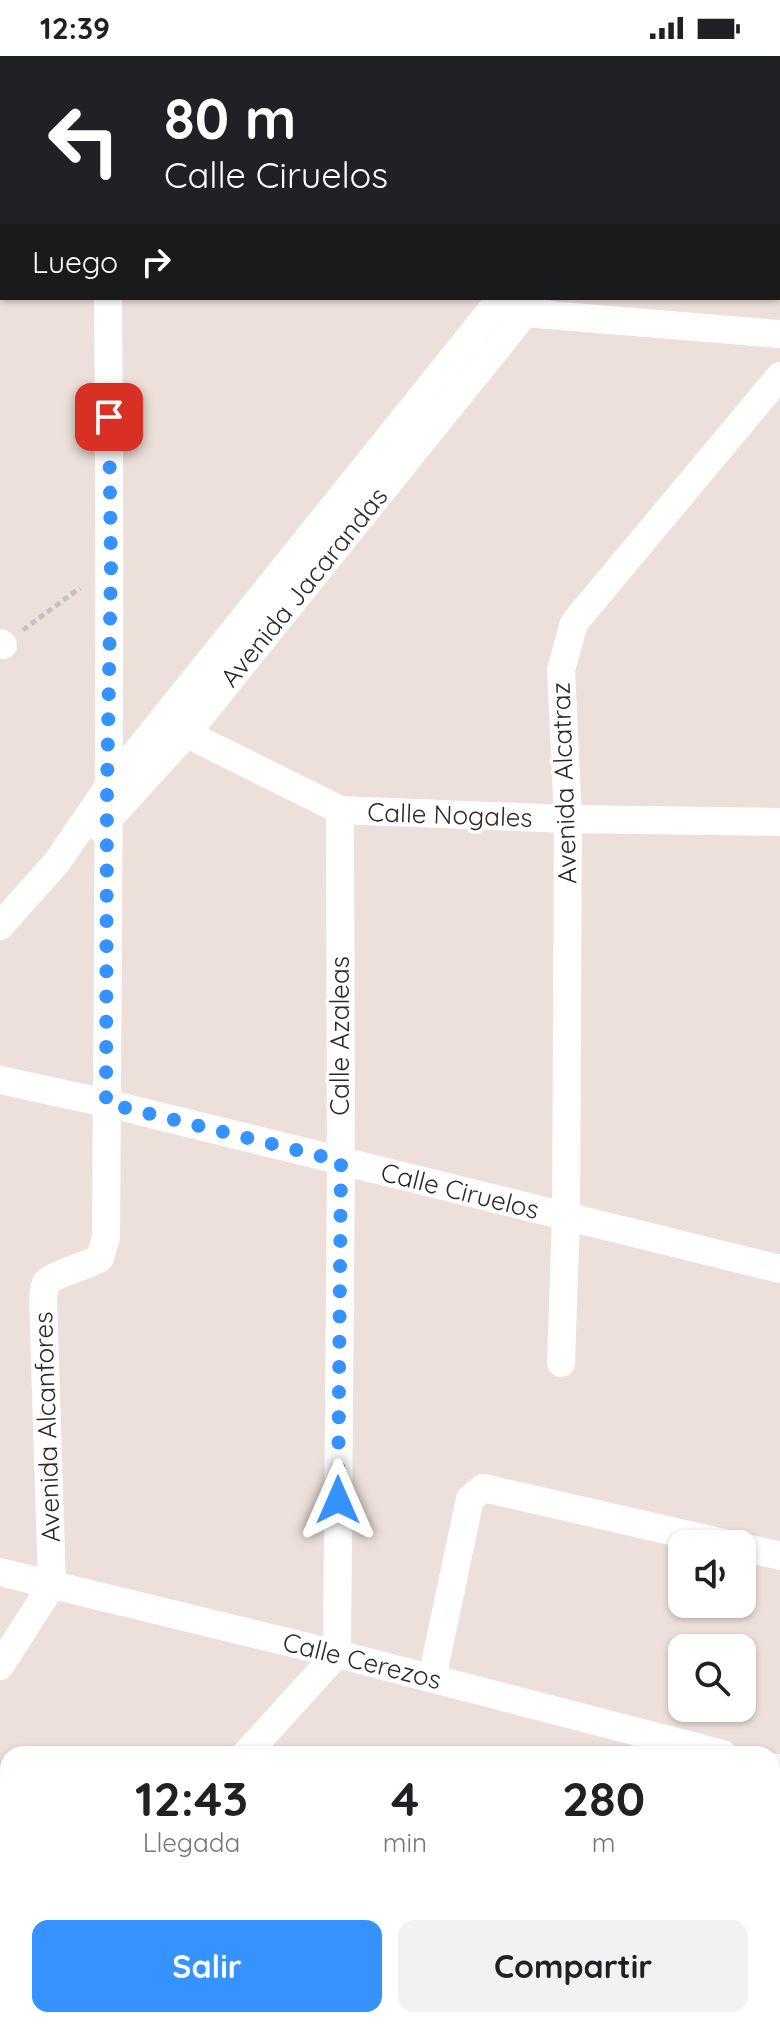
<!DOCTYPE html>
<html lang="es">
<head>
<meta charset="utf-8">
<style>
  :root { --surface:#fff; --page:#f2f2f2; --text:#202124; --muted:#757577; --accent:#3592ff }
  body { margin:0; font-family:Quicksand,sans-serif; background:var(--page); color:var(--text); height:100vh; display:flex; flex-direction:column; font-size:30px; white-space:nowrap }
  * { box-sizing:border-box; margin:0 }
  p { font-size:26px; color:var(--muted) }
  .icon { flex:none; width:44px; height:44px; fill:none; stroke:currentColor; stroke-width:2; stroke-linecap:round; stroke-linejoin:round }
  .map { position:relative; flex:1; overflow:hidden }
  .sheet { position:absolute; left:0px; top:1690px; width:780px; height:282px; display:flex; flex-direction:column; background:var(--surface); border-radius:24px 24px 0 0; box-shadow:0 2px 6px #0004 }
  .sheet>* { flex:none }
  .top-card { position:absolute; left:0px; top:0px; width:780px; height:244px; box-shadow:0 2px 6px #0004; background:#202124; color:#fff; overflow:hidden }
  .fabs { position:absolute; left:668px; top:1474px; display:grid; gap:16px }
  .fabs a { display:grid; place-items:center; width:88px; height:88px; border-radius:16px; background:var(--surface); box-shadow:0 2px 6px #0004; font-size:40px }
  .pin { position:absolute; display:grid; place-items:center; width:68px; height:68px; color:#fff; margin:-34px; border-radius:16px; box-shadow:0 4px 12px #0006 }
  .me { position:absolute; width:88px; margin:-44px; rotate:0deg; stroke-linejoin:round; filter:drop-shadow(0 0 6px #0008) }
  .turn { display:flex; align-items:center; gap:28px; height:168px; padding:0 32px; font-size:36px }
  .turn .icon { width:104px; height:104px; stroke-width:2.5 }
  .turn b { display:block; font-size:56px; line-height:68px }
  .then { display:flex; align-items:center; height:76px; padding:0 32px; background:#0003; gap:16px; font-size:30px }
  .eta { display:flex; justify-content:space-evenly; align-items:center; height:136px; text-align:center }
  .eta b { font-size:48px; font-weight:800; line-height:56px }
  .button { display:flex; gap:16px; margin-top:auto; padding:16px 32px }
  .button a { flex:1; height:92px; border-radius:16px; background:var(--accent); color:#fff; font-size:32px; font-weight:800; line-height:92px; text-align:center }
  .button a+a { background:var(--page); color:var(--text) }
  .status { display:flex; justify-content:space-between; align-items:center; height:56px; padding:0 40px; background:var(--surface); direction:ltr }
  .status svg { height:22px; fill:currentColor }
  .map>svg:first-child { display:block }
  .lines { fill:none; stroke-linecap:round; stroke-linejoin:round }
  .path { stroke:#c3c3c3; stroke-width:5; stroke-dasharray:6 4; stroke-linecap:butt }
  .minor { stroke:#fff; stroke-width:28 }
  .route { stroke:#3592ff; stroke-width:14; stroke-dasharray:0 25.2 }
  .labels { text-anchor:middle; stroke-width:7; stroke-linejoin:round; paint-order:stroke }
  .street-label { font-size:26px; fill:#292929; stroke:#fff }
</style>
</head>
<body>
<div class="status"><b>12:39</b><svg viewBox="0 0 49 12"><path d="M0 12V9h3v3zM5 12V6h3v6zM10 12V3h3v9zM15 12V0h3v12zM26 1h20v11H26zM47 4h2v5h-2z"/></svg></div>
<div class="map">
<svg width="780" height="1971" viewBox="0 0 780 1971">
  <rect width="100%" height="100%" fill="#ede0da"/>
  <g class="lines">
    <!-- path -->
    <polyline class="path" points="23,574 80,532"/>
    <!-- minor -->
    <g class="minor">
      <polyline points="107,2 107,0"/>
      <polyline points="701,2 703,0"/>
      <polyline points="744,2 746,0"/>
      <polyline points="0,106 2,107"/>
      <polyline points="0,212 2,210"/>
      <polyline points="512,256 780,278"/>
      <polyline points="0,587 3,589"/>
      <polyline points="173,671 340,754 568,763 780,766"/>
      <polyline points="100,772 187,677 537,242"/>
      <polyline points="0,870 57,806 107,733 501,242"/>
      <polyline points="0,1024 106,1047 780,1213"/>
      <polyline points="561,1307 566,1162 568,763 561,614 574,567 780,320"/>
      <polyline points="742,1491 780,1500"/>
      <polyline points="0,1516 337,1598 723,1698"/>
      <path d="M0,1610L52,1529L43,1241C44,1236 44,1231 46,1227C50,1219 88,1210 100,1202L106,1181C108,868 111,555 108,242"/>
      <polyline points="432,1622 470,1443 483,1432 728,1488"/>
      <polyline points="246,1698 337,1598 341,1105 340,754"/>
      <polyline points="772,1711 780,1713"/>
      <polyline points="0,1749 8,1749"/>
      <polyline points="772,1756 780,1757"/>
      <polyline points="772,1923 780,1927"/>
      <polyline points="138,1971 140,1964"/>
      <polyline points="353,1971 354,1964"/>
      <polyline points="578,1971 579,1964"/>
    </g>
  </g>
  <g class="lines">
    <!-- route -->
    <polyline class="route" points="109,361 111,510 107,733 106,1047 341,1105 338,1444"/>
  </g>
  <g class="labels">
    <!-- street labels -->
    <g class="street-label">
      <text transform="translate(304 531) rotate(-51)" y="9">Avenida Jacarandas</text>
      <text transform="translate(564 727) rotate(-92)" y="9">Avenida Alcatraz</text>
      <text transform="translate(450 759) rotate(2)" y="9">Calle Nogales</text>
      <text transform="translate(340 980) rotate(-90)" y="9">Calle Azaleas</text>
      <text transform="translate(460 1135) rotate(14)" y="9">Calle Ciruelos</text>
      <text transform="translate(47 1371) rotate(-92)" y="9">Avenida Alcanfores</text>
      <text transform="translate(362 1605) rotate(14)" y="9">Calle Cerezos</text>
    </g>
  </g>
</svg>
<div class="fabs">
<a><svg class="icon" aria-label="sound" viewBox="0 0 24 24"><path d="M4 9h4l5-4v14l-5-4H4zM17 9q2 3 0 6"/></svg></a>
<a><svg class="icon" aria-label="search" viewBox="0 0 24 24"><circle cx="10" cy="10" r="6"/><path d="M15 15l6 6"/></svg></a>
</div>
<div class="pin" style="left:109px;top:361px;background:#d93025"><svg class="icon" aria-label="arrive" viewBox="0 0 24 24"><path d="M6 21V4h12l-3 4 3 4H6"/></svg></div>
<svg class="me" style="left:338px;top:1444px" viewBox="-20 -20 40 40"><path d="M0-17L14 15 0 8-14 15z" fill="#3592ff" stroke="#fff" stroke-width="4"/></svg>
<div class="top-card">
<div class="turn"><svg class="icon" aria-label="left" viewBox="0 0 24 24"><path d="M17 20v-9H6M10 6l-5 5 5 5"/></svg><div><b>80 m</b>Calle Ciruelos</div></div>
<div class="then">Luego<svg class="icon" aria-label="right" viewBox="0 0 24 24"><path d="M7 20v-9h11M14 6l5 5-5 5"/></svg></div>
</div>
<section class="sheet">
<div class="eta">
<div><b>12:43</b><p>Llegada</p></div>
<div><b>4</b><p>min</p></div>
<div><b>280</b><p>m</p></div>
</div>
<div class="button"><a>Salir</a><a>Compartir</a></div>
</section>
</div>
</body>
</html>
